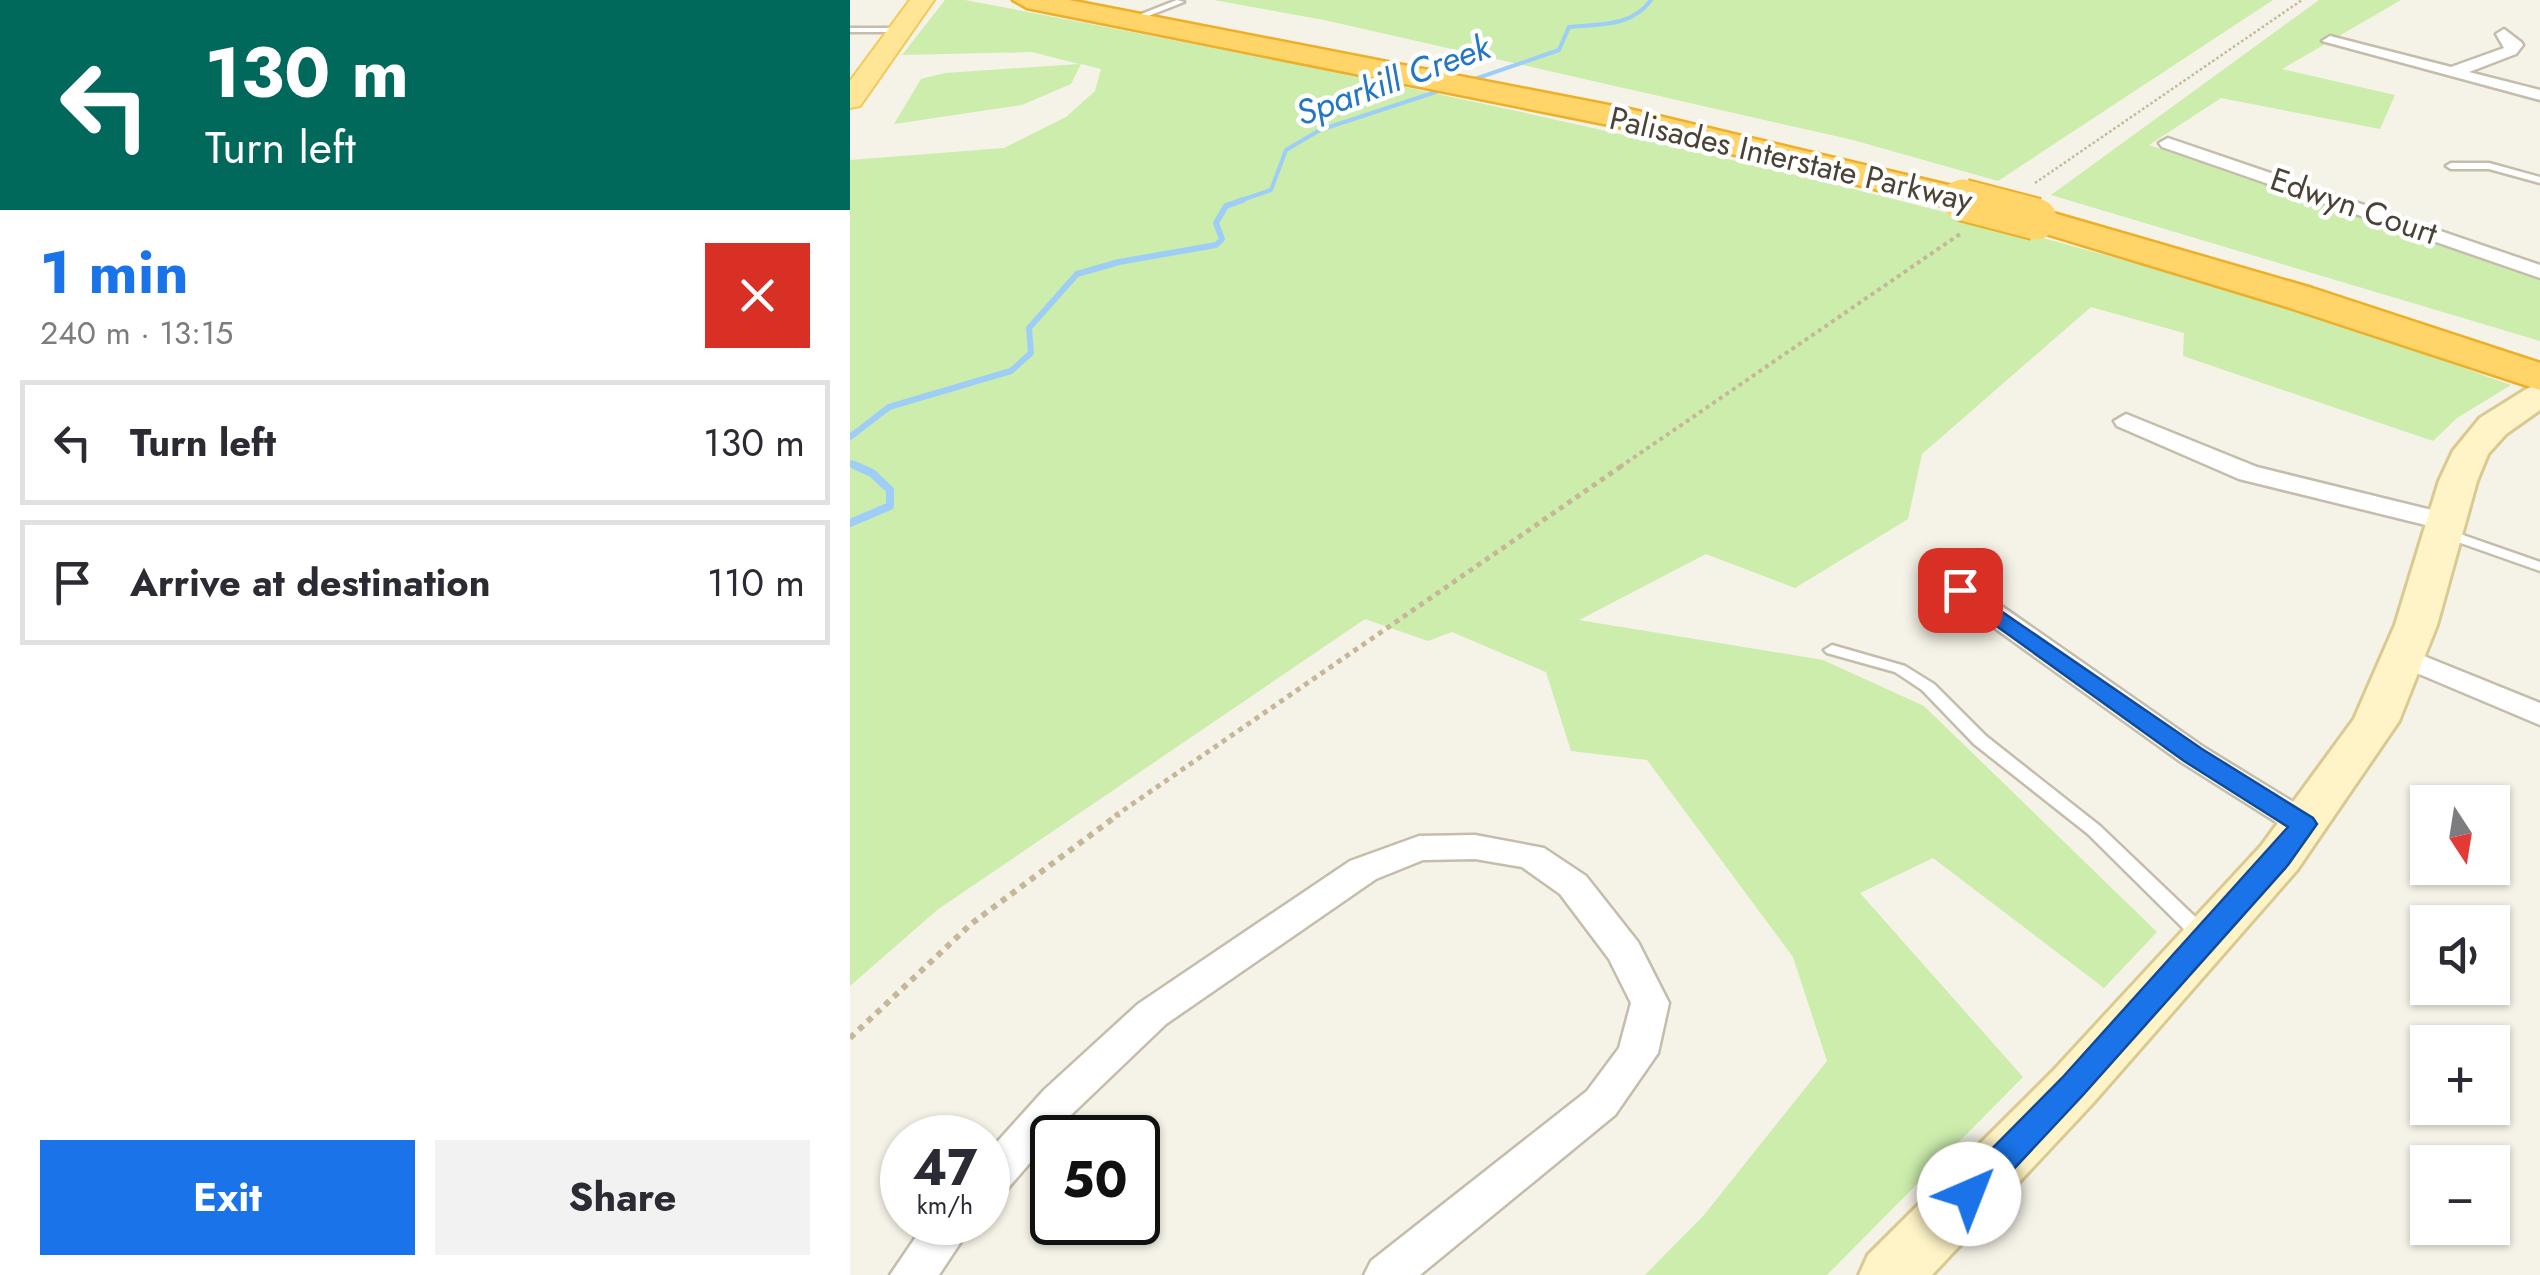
<!DOCTYPE html>
<html lang="en">
<head>
<meta charset="utf-8">
<style>
  :root { --surface:#fff; --page:#f2f2f3; --text:#2b2b33; --muted:#7c7c81; --line:#e1e1e2; --accent:#1a73e8 }
  body { margin:0; font-family:Jost,sans-serif; background:var(--page); color:var(--text); height:100vh; display:flex; flex-direction:column; font-size:38px; white-space:nowrap }
  * { box-sizing:border-box; margin:0 }
  p { font-size:32px; color:var(--muted) }
  .icon { flex:none; width:55px; height:55px; fill:none; stroke:currentColor; stroke-width:2; stroke-linecap:round; stroke-linejoin:round }
  .map { position:relative; flex:1; overflow:hidden }
  .side { display:flex; flex-direction:column; background:var(--surface); width:850px }
  .side>* { flex:none }
  .hud { background:#00695c; color:#fff; overflow:hidden }
  .needle { width:65px; rotate:168deg }
  .fabs { position:absolute; left:1560px; top:785px; display:grid; gap:20px }
  .fabs a { display:grid; place-items:center; width:100px; height:100px; border-radius:0px; background:var(--surface); box-shadow:0 2px 8px #0004; font-size:50px }
  .speed { position:absolute; left:30px; top:1115px; display:flex; gap:20px; font-size:50px; font-weight:700; text-align:center }
  .speed>* { display:grid; place-content:center; width:130px; height:130px; border-radius:50%; background:var(--surface); box-shadow:0 2px 8px #0004; line-height:1 }
  .speed small { font-size:25px; font-weight:400 }
  .speed .limit { border:5px solid #111; border-radius:15px; background:#fff; color:#111 }
  .pin { position:absolute; display:grid; place-items:center; width:85px; height:85px; color:#fff; margin:-42px; border-radius:20px; box-shadow:0 5px 15px #0006 }
  .me { position:absolute; width:110px; margin:-55px; rotate:44deg; stroke-linejoin:round; filter:drop-shadow(0 0 8px #0008) }
  .turn { display:flex; align-items:center; gap:35px; height:210px; padding:0 40px; font-size:45px }
  .turn .icon { width:130px; height:130px; stroke-width:2.5 }
  .turn b { display:block; font-size:70px; line-height:85px }
  .round { display:grid; place-items:center; flex:none; width:105px; height:105px; border-radius:0px; background:var(--page) }
  .head { display:flex; align-items:center; justify-content:space-between; height:170px; padding:0 40px }
  h1 { font-size:60px; font-weight:700; line-height:75px; color:var(--accent) }
  .button { display:flex; gap:20px; margin-top:auto; padding:20px 40px }
  .button a { flex:1; height:115px; border-radius:0px; background:var(--accent); color:#fff; font-size:40px; font-weight:700; line-height:115px; text-align:center }
  .button a+a { background:var(--page); color:var(--text) }
  ul { padding:0; list-style:none }
  li { display:flex; align-items:center; gap:30px; height:125px; margin:0 20px 15px; padding:0 20px; border:5px solid var(--line); border-radius:0px }
  li div { flex:1 }
  li b { display:block; font-size:38px }
  li em { font-style:normal }
  main { display:flex; flex:1; min-height:0 }
  .map>svg:first-child { display:block }
  .green { fill:#ccedac }
  .lines { fill:none; stroke-linecap:round; stroke-linejoin:round }
  .stream-far2 { stroke:#9ecef8; stroke-width:4 }
  .stream-far1 { stroke:#9ecef8; stroke-width:6 }
  .stream { stroke:#9ecef8; stroke-width:8 }
  .lane-casing { stroke:#c5bdab; stroke-width:5 }
  .street-casing { stroke:#c5bdab; stroke-width:5 }
  .secondary-casing { stroke:#d9ca92; stroke-width:6 }
  .primary-casing { stroke:#f0ca5a; stroke-width:4 }
  .highway-casing { stroke:#edaf29; stroke-width:5 }
  .path-far3 { stroke:#c5b798; stroke-width:2.5; stroke-dasharray:2.5 2.5; stroke-linecap:butt }
  .path-far2 { stroke:#c5b798; stroke-width:4; stroke-dasharray:4 4; stroke-linecap:butt }
  .path-far1 { stroke:#c5b798; stroke-width:5; stroke-dasharray:5 5; stroke-linecap:butt }
  .path { stroke:#c5b798; stroke-width:6; stroke-dasharray:6 6; stroke-linecap:butt }
  .lane { fill:#fff; fill-rule:evenodd }
  .street { fill:#fff; fill-rule:evenodd }
  .secondary { fill:#fff4c7; fill-rule:evenodd }
  .primary { fill:#ffe696; fill-rule:evenodd }
  .highway { fill:#ffd468; fill-rule:evenodd }
  .highway-bridge-far1-casing { stroke:#edaf29; stroke-width:34; stroke-linecap:butt }
  .highway-bridge-casing { stroke:#edaf29; stroke-width:45; stroke-linecap:butt }
  .highway-bridge-far1 { stroke:#ffd468; stroke-width:31 }
  .highway-bridge { stroke:#ffd468; stroke-width:41 }
  .route { fill:#1a73e8; stroke:#114b97; stroke-width:2.5 }
  .labels { text-anchor:middle; stroke-width:9; stroke-linejoin:round; paint-order:stroke }
  .far-street-label { font-size:32px; fill:#494235; stroke:#fff }
  .far-water-label { font-size:35px; font-style:italic; fill:#2376c1; stroke:#fff }
</style>
</head>
<body>
<main>
<section class="side">
<div class="hud">
<div class="turn"><svg class="icon" aria-label="left" viewBox="0 0 24 24"><path d="M17 20v-9H6M10 6l-5 5 5 5"/></svg><div><b>130 m</b>Turn left</div></div>
</div>
<div class="head"><div><h1>1 min</h1><p>240 m · 13:15</p></div><a class="round" style="background:#d93025;color:#fff"><svg class="icon" aria-label="close" viewBox="0 0 24 24"><path d="M6 6l12 12M18 6L6 18"/></svg></a></div>
<ul>
<li><svg class="icon" aria-label="left" viewBox="0 0 24 24"><path d="M17 20v-9H6M10 6l-5 5 5 5"/></svg><div><b>Turn left</b></div><em>130 m</em></li>
<li><svg class="icon" aria-label="arrive" viewBox="0 0 24 24"><path d="M6 21V4h12l-3 4 3 4H6"/></svg><div><b>Arrive at destination</b></div><em>110 m</em></li>
</ul>
<div class="button"><a>Exit</a><a>Share</a></div>
</section>
<div class="map">
<svg width="1690" height="1275" viewBox="0 0 1690 1275">
  <rect width="100%" height="100%" fill="#f5f2e7"/>
  <!-- green -->
  <g class="green">
    <path d="M95,0H115C566,85 1017,180 1456,313C1525,334 1593,361 1661,385L1607,418L1583,441L1333,356L1334,333L1241,307L1072,454L1058,519L945,588L856,554L729,620L973,660L1074,706L1307,932L1254,988L1083,858L1010,893L1173,1077L977,1275H795L854,1215L977,1061L943,957L797,760L721,751L696,672L602,632L578,641L515,619L87,910L0,986V160L154,148L216,117L245,91L251,69L231,64L221,84L172,105L44,124L71,79L95,73L229,64L182,52L52,55Z"/>
    <polygon points="364,0 1423,0 1148,181 1003,140 474,20"/>
    <polygon points="1469,0 1551,0 1432,69 1545,95 1530,129 1371,98 1299,145 1690,280 1690,341 1201,195"/>
  </g>
  <g class="lines">
    <!-- stream-far2 -->
    <g class="stream-far2">
      <path d="M616,82L709,50L719,27C749,24 782,27 801,0"/>
      <polyline points="386,202 421,190 436,150 470,130 598,88"/>
    </g>
    <!-- stream-far1 -->
    <g class="stream-far1">
      <polyline points="0,437 39,407 161,371 181,353 179,328 227,274 269,262 366,245 372,239 366,223 376,206 393,200"/>
      <polyline points="0,463 10,467"/>
    </g>
    <!-- stream -->
    <polyline class="stream" points="0,523 40,506 40,490 22,473 4,465"/>
    <!-- lane casing -->
    <g class="lane-casing">
      <g id="lane">
        <polygon points="327,0 334,2 283,22 276,20"/>
        <polygon points="0,28 50,28 54,30 50,32 0,32"/>
        <polygon points="1639,163 1690,177 1690,183 1639,169 1601,169 1596,166 1601,163"/>
        <polygon points="1593,528 1690,562 1690,571 1588,535 1586,532"/>
        <polygon points="982,645 1055,666 1084,684 1136,736 1250,826 1360,931 1362,936 1360,941 1353,943 1346,941 1238,834 1124,744 1072,690 1045,672 977,653 974,650"/>
      </g>
    </g>
    <!-- street casing -->
    <g class="street-casing">
      <g id="street">
        <polygon points="1654,29 1671,42 1673,45 1666,54 1619,72 1690,90 1690,100 1472,41 1480,36 1601,67 1654,48 1646,34"/>
        <polygon points="1318,138 1690,265 1690,278 1312,147 1309,143"/>
        <polygon points="1276,414 1407,467 1606,516 1610,522 1596,530 1389,479 1267,426 1264,421"/>
        <polygon points="1110,581 1120,584 1355,748 1466,816 1471,824 1466,832 1454,836 1442,832 1331,762 1100,596 1096,590 1100,584"/>
        <polygon points="1554,648 1690,703 1690,725 1543,663 1539,657 1543,651"/>
        <polygon points="625,835 694,848 736,876 788,942 819,1003 808,1053 765,1115 570,1275 514,1275 521,1261 737,1091 769,1048 781,1003 759,959 710,894 672,867 625,859 573,860 526,879 316,1024 222,1114 153,1194 138,1199 138,1152 194,1090 288,1004 500,861 569,836"/>
        <polygon points="76,1222 124,1222 89,1275 40,1275"/>
      </g>
    </g>
    <!-- secondary casing -->
    <g class="secondary-casing">
      <polygon id="secondary" points="1690,385 1690,410 1656,434 1638,454 1627,481 1587,625 1549,721 1447,870 1243,1103 1082,1275 1009,1275 1018,1255 1203,1071 1411,846 1504,719 1545,625 1589,481 1603,451 1630,418 1678,388"/>
    </g>
    <!-- primary casing -->
    <g class="primary-casing">
      <polygon id="primary" points="60,0 84,0 10,106 0,108 0,81"/>
    </g>
    <!-- highway casing -->
    <g class="highway-casing">
      <g id="highway">
        <polygon points="163,0 219,0 779,109 1119,190 1124,198 1119,206 1106,209 779,129 177,8"/>
        <polygon points="1186,208 1462,288 1690,363 1690,390 1434,306 1173,227 1168,219 1173,211"/>
      </g>
    </g>
    <!-- path-far3 -->
    <polyline class="path-far3" points="1185,183 1452,0"/>
    <!-- path-far2 -->
    <polyline class="path-far2" points="770,467 1110,234"/>
    <!-- path-far1 -->
    <polyline class="path-far1" points="265,816 773,465"/>
    <!-- path -->
    <polyline class="path" points="0,1038 121,924 269,814"/>
    <!-- lane -->
    <use href="#lane" class="lane"/>
    <!-- street -->
    <use href="#street" class="street"/>
    <!-- secondary -->
    <use href="#secondary" class="secondary"/>
    <!-- primary -->
    <use href="#primary" class="primary"/>
    <!-- highway -->
    <use href="#highway" class="highway"/>
    <!-- highway-bridge-far1 casing -->
    <g class="highway-bridge-far1-casing">
      <polyline id="highway-bridge-far1" points="1106,198 1123,202"/>
    </g>
    <!-- highway-bridge casing -->
    <g class="highway-bridge-casing">
      <polyline id="highway-bridge" points="1113,200 1186,219"/>
    </g>
    <!-- highway-bridge-far1 -->
    <use href="#highway-bridge-far1" class="highway-bridge-far1"/>
    <!-- highway-bridge -->
    <use href="#highway-bridge" class="highway-bridge"/>
  </g>
  <!-- route -->
  <polygon class="route" points="1110,583 1352,749 1463,818 1467,824 1438,865 1233,1095 1131,1204 1119,1208 1107,1204 1103,1194 1107,1184 1212,1078 1438,827 1334,761 1102,594 1099,590"/>
  <g class="labels">
    <!-- far-street labels -->
    <g class="far-street-label">
      <text transform="translate(941 159) rotate(13)" y="11">Palisades Interstate Parkway</text>
      <text transform="translate(1504 206) rotate(19)" y="11">Edwyn Court</text>
    </g>
    <!-- far-water labels -->
    <g class="far-water-label">
      <text transform="translate(543 80) rotate(-20)" y="12">Sparkill Creek</text>
    </g>
  </g>
</svg>
<div class="fabs">
<a><svg class="needle" viewBox="-14 -14 28 28"><path d="M0-13l5 13h-10z" fill="#e53935"/><path d="M0 13l5-13h-10z" fill="#7c7c81"/></svg></a>
<a><svg class="icon" aria-label="sound" viewBox="0 0 24 24"><path d="M4 9h4l5-4v14l-5-4H4zM17 9q2 3 0 6"/></svg></a>
<a>+</a>
<a>−</a>
</div>
<div class="speed"><div>47<small>km/h</small></div><div class="limit">50</div></div>
<div class="pin" style="left:1110px;top:590px;background:#d93025"><svg class="icon" aria-label="arrive" viewBox="0 0 24 24"><path d="M6 21V4h12l-3 4 3 4H6"/></svg></div>
<svg class="me" style="left:1119px;top:1194px" viewBox="-20 -20 40 40"><circle r="19" fill="#fff"/><path d="M0-13L10 11 0 6-10 11z" fill="#1a73e8"/></svg>
</div>
</main>
</body>
</html>
